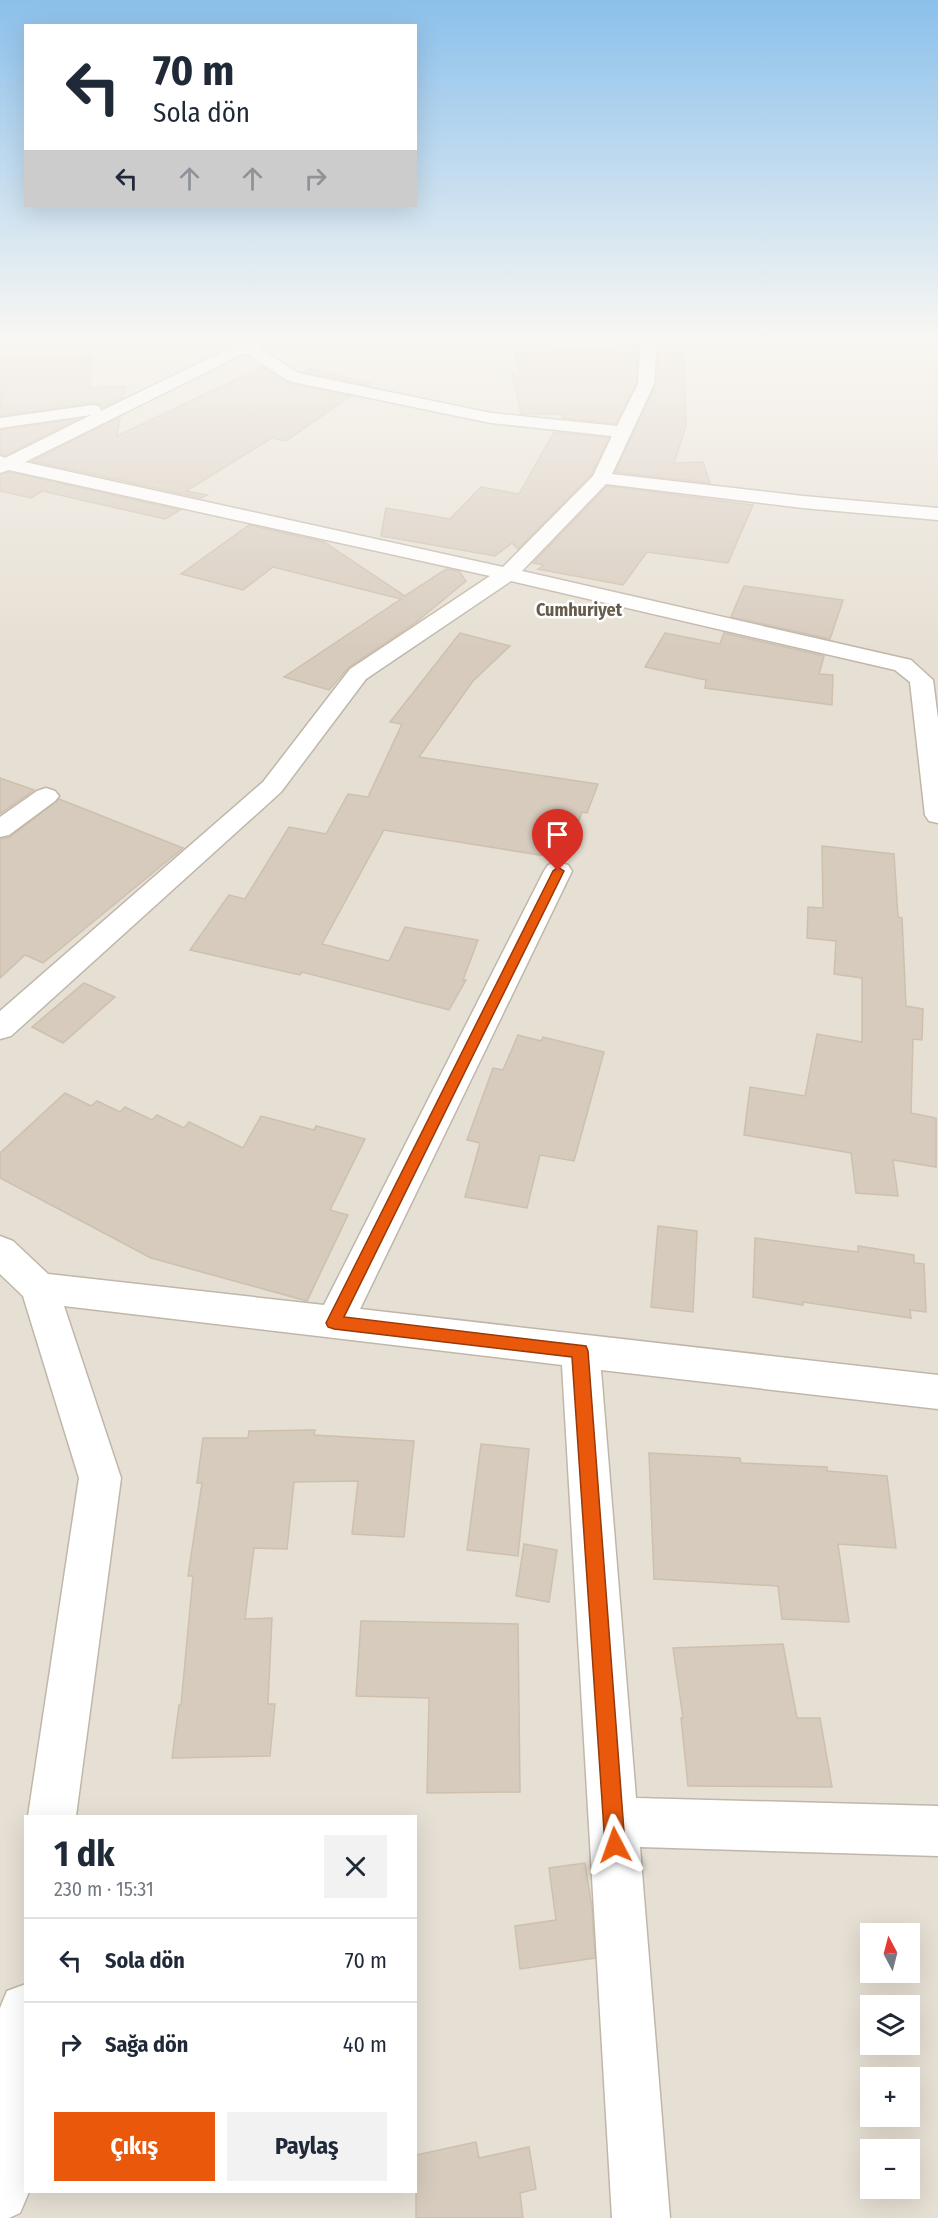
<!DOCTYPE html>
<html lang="tr">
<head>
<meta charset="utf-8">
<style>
  :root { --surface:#fff; --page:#f2f2f3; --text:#1f2937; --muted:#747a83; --line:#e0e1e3; --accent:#ea580c }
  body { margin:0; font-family:"Fira Sans Condensed",sans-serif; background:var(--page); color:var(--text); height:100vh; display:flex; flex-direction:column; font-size:22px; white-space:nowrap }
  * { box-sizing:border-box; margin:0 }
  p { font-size:20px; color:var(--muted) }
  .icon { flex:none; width:33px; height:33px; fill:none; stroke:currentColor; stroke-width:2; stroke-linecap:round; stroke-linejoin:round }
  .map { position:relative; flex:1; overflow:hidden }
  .details { position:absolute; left:24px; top:1815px; width:393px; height:378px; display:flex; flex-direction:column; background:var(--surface); border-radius:0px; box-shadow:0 6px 24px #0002 }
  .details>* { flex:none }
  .banner { position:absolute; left:24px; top:24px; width:393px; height:183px; border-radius:0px; box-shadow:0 6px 24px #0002; background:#fff; color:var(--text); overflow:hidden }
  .needle { width:39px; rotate:353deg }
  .buttons { position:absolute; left:860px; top:1923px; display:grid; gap:12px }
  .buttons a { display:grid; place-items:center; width:60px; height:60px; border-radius:0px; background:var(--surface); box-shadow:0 6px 24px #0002; font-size:30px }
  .pin { position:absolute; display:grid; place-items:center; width:51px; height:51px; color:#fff; margin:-62px -26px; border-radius:50% 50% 50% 0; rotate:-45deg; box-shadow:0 0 6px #0007 }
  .pin .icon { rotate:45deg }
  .me { position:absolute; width:66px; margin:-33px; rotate:356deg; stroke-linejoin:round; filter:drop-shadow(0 0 4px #0008) }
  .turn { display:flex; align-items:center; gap:21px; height:126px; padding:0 30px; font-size:27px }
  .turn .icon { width:78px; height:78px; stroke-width:2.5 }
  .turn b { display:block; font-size:42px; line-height:51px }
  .lanes { display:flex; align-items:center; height:57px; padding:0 30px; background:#0003; justify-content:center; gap:30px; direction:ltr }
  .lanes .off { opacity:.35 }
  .round { display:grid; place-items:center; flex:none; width:63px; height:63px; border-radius:0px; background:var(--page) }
  .headline { display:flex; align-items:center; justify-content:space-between; height:102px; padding:0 30px }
  h1 { font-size:36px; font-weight:700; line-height:45px }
  .button { display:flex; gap:12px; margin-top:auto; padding:12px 30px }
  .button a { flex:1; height:69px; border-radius:0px; background:var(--accent); color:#fff; font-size:24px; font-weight:700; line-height:69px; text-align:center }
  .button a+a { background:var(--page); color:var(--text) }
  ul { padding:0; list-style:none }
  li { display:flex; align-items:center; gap:18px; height:84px; padding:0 30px; border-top:2px solid var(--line) }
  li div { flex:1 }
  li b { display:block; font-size:22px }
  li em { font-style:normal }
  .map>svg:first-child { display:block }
  .residential { fill:#e6dfd3; fill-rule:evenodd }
  .building { fill:#d7cbbd; stroke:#cec0ad; stroke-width:1.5 }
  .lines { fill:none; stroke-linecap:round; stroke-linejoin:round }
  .street-casing { stroke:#c0b7aa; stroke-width:3 }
  .street { fill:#fff; fill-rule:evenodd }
  .route { fill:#ea580c; stroke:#983908; stroke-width:1.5 }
  .labels { text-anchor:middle; stroke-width:5; stroke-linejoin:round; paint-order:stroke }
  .far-district-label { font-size:18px; font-weight:bold; fill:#675b4c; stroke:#fff }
</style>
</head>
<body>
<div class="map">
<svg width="938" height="2218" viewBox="0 0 938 2218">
  <rect width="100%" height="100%" fill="#f2ede4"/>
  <!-- residential -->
  <path class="residential" d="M0,339H938V2218H0ZM26,1816H416V2192H26ZM870,1934H909V1972H870ZM870,2006H909V2044H870ZM870,2078H909V2116H870ZM870,2150H909V2188H870Z"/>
  <!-- building -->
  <g class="building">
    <polygon points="511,339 555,339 558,349 613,348 611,339 639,339 636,383 616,424 562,418 564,414 521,414 512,372 520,372"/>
    <polygon points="659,339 683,339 686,426 674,463 703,462 710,483 615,472 656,385"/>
    <polygon points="92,355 90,388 125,386 123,398 102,408 99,404 93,403 0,416 0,360"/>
    <polygon points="262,367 292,384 351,396 286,441 272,438 186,491 207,495 201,498 32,461 120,417 117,436"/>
    <polygon points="311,368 336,375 370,383 367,385 302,372"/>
    <polygon points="78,419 5,456 0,454 0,430"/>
    <polygon points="554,432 609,438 591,475 518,549 512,543 495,556 381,536 386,508 450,519 481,487 519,494"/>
    <polygon points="9,472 180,510 165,519 42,491 31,498 0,491 0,475"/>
    <polygon points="607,486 715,500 753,505 728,563 647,552 623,585 538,569 544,565 533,563"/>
    <polygon points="249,525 324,542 405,596 446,569 459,571 466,581 415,623 349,667 329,690 284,677 401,599 273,567 243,590 181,574"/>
    <polygon points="744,586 843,600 830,639 731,617"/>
    <polygon points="460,633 510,646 473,681 419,757 598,784 587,813 582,812 564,859 384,830 322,944 389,961 405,927 478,940 463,980 466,980 449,1010 302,972 300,975 190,950 229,895 245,899 289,827 326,834 348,794 368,797 402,724 390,722"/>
    <polygon points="665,633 720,644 724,633 824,656 819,674 833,675 832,705 705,688 706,680 645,667"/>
    <polygon points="0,778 34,790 0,814"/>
    <polygon points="59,799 183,848 43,963 25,955 0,978 0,839 10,837"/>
    <polygon points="822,846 894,854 898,917 902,918 906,1006 923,1009 922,1040 913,1039 911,1113 936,1118 936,1167 893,1160 898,1196 856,1193 851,1153 744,1135 750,1087 805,1096 817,1034 862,1042 862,978 834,974 836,941 807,938 808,907 823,908"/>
    <polygon points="84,983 115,997 63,1043 32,1027"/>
    <polygon points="518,1035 541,1041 543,1037 604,1052 574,1161 540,1155 527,1208 465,1197 480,1143 467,1140 493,1068 503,1070"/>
    <polygon points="65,1093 91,1106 97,1101 120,1112 125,1107 152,1120 157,1115 184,1128 189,1122 243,1148 261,1116 314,1130 316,1126 365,1139 330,1210 348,1215 307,1301 151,1258 0,1178 0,1153"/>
    <polygon points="658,1226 697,1231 693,1312 651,1307"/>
    <polygon points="755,1238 858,1252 858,1246 914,1255 914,1263 924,1264 926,1312 910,1310 911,1318 803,1302 803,1305 753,1297"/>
    <polygon points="315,1430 314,1435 414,1441 404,1537 352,1534 358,1481 294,1482 287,1549 254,1548 245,1619 272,1618 268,1704 275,1704 270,1756 172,1758 179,1705 181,1705 193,1576 188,1576 202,1483 197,1483 203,1438 248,1438 249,1431"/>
    <polygon points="481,1444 529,1449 518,1556 467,1550"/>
    <polygon points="649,1453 740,1458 741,1463 827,1467 827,1471 887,1476 896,1548 838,1544 849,1622 782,1619 778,1586 654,1579"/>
    <polygon points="524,1544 557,1550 549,1602 516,1596"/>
    <polygon points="361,1621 518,1624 520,1792 427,1793 429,1698 356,1696"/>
    <polygon points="783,1644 797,1718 820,1718 832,1787 688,1786 681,1718 683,1718 673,1648"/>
    <polygon points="585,1863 592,1908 595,1958 520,1969 515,1926 556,1920 549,1868"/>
    <polygon points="476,2142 479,2158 529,2147 536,2189 520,2193 523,2218 416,2218 416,2155"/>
  </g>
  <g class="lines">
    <!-- street casing -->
    <g class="street-casing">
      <g id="street">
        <path d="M227,339H271L270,344L259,348L298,373L491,413L617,426L638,384L641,339H657L654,384L612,474L803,496L938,508V520L803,508L606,484L522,571L911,660L933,680L938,719V823L929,821L925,815L910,682L895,670L511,581L366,679L281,792L11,1036L0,1039V1011L263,782L350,669L490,576L9,470L0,473V456L5,458L91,415L0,428V418L93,405L99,406L101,411L234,346ZM245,353L287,380L293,382L491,423L612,436L593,476L503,567L25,462Z"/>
        <polygon points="46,788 55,791 59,796 55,801 9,835 0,837 0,817 37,791"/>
        <polygon points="558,862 568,865 572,871 360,1309 938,1375 938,1409 601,1370 636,1798 938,1806 938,1856 640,1847 670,2218 612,2218 562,1365 64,1306 121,1478 76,1816 28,1816 79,1478 23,1296 0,1274 0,1236 13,1241 48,1274 324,1305 544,871 548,865"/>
        <polygon points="26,1984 26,2192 29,2192 20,2213 9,2218 0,2218 0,2008 7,1991"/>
      </g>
    </g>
    <!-- street -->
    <use href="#street" class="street"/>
  </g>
  <!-- sky -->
  <linearGradient id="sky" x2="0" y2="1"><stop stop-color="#8bc0eb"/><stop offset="0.52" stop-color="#f9f7f3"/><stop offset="1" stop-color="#f9f7f3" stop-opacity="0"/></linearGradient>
  <rect width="938" height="650" fill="url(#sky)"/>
  <!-- route -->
  <polygon class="route" points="558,867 564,871 344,1317 586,1346 588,1351 625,1845 622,1852 615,1855 608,1852 605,1845 572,1357 334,1329 328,1327 326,1323 553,871"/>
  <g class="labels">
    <!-- far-district labels -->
    <g class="far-district-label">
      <text x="579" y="616">Cumhuriyet</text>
    </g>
  </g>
</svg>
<div class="buttons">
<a><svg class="needle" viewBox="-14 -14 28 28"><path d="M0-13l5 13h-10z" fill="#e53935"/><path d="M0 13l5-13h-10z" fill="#747a83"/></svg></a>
<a><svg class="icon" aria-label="layers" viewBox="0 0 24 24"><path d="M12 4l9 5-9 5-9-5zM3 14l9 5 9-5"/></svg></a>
<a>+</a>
<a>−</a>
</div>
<div class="pin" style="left:558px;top:871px;background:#d93025"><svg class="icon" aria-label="arrive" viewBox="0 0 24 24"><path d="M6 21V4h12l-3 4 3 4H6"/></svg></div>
<svg class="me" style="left:615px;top:1845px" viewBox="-20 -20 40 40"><path d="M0-17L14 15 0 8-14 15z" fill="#ea580c" stroke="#fff" stroke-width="4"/></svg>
<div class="banner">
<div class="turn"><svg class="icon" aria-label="left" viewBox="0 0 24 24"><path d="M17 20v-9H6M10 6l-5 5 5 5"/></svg><div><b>70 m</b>Sola dön</div></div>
<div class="lanes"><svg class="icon" aria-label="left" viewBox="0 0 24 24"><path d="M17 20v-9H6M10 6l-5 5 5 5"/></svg><svg class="icon off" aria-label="ahead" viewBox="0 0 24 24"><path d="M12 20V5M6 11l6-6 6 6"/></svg><svg class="icon off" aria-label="ahead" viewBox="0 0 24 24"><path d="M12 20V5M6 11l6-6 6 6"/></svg><svg class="icon off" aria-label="right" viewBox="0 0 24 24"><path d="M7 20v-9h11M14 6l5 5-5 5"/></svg></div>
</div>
<section class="details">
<div class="headline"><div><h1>1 dk</h1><p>230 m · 15:31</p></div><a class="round"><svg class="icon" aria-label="close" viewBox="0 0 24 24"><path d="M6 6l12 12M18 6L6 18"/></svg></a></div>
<ul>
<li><svg class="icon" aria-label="left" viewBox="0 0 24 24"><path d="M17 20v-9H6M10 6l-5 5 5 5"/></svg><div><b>Sola dön</b></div><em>70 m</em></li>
<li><svg class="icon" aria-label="right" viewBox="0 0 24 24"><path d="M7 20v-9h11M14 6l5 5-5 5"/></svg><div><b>Sağa dön</b></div><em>40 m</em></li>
</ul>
<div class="button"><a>Çıkış</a><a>Paylaş</a></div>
</section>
</div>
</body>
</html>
